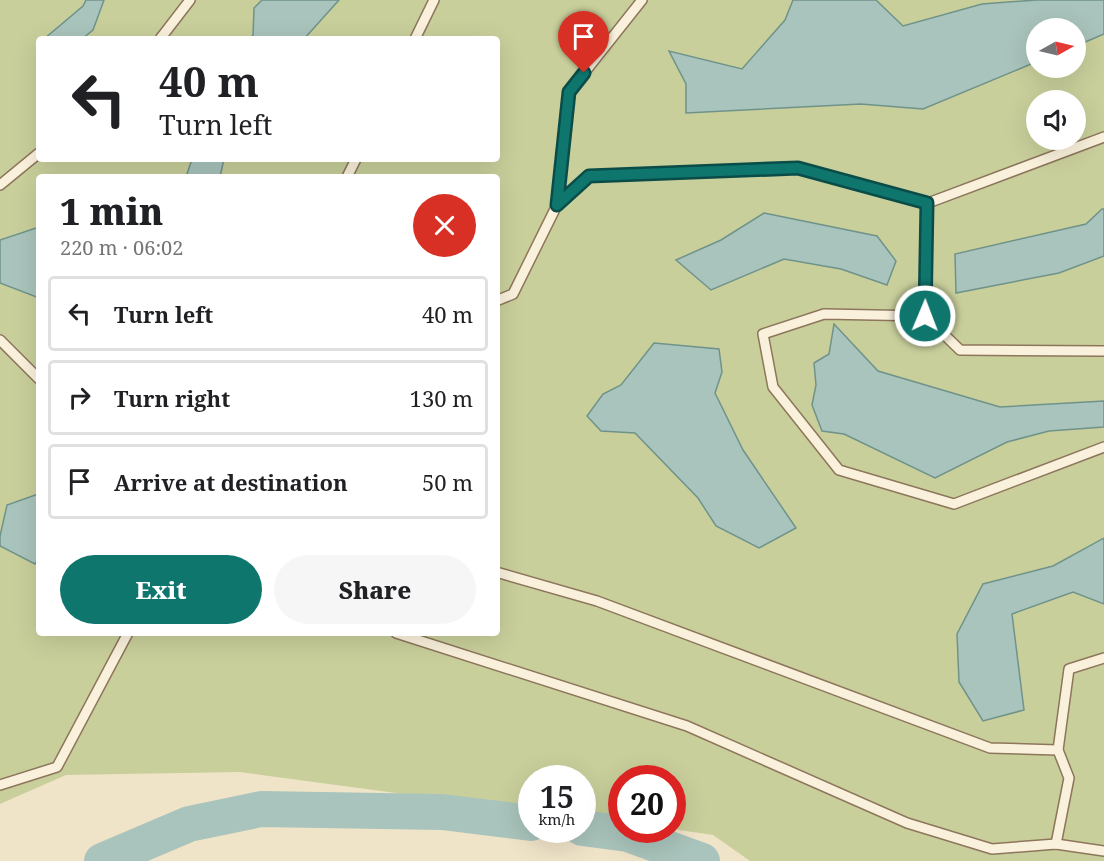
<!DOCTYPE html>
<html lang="en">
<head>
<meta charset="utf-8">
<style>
  :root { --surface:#fff; --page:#f6f6f6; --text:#202124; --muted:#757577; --line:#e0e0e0; --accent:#0f766e }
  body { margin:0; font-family:"Noto Serif",serif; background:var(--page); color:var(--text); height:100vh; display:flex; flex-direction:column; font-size:22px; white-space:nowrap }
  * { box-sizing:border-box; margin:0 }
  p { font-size:20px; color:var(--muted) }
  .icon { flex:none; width:33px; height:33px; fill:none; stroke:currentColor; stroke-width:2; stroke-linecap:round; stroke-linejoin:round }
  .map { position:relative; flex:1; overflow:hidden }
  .drawer { position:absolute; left:36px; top:174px; width:464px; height:462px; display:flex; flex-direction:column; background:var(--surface); border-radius:6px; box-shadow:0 6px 24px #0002 }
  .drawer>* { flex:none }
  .hud { position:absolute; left:36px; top:36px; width:464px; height:126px; border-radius:6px; box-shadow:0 6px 24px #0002; background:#fff; color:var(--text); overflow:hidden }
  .needle { width:39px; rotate:82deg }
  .buttons { position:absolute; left:1026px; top:18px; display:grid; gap:12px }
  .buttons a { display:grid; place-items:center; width:60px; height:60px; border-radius:50%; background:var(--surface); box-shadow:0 6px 24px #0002; font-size:30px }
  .speed { position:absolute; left:518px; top:765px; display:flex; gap:12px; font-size:30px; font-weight:700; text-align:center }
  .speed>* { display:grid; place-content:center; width:78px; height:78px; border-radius:50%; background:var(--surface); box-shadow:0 6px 24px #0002; line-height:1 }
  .speed small { font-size:15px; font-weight:400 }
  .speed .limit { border:9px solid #d22; background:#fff; color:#111 }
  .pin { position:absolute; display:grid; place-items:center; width:51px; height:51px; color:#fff; margin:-62px -26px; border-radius:50% 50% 50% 0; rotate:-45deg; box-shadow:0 0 6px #0007 }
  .pin .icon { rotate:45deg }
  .me { position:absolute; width:66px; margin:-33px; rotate:1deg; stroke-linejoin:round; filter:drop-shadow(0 0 4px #0008) }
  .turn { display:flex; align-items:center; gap:21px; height:126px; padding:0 24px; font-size:27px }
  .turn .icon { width:78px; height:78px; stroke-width:2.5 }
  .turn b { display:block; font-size:42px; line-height:51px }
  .round { display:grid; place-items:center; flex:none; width:63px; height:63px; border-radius:32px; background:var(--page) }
  .head { display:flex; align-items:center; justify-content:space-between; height:102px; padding:0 24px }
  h1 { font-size:36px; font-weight:800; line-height:45px }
  .cta { display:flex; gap:12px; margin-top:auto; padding:12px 24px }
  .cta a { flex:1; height:69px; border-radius:36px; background:var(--accent); color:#fff; font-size:24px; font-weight:800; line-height:69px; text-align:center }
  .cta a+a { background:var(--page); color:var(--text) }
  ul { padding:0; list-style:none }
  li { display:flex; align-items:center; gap:18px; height:75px; margin:0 12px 9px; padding:0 12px; border:3px solid var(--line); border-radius:6px }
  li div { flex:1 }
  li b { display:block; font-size:22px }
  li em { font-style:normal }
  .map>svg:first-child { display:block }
  .green { fill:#c9cf9b; fill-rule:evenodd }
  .water { fill:#a9c4bc; stroke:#6f938a; stroke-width:1.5 }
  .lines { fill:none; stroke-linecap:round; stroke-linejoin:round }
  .river { stroke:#a9c4bc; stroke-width:36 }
  .lane-casing { stroke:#8d765c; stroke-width:12 }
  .lane { stroke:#faf1dc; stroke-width:9 }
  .route-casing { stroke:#0a4d48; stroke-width:15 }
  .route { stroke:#0f766e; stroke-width:10 }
</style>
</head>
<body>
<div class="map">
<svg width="1104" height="861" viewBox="0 0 1104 861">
  <rect width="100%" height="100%" fill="#f0e4c8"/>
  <!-- green -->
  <path class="green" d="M0,0H1104V861H750L713,835L672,829V778H621V823L582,817V778H531V811L240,772L66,775L0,804ZM1036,28H1076V68H1036ZM39,39H496V159H39ZM1036,100H1076V140H1036ZM39,177H496V633H39Z"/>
  <!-- water -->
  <g class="water">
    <polygon points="86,0 104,0 93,30 82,39 44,39 83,6"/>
    <polygon points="262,0 339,0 304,39 250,39 253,35 254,8"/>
    <polygon points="793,0 876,0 903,26 982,4 1036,0 1104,0 1104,34 1076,46 1076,28 1036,28 1036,62 923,109 861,104 686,113 686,84 669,51 742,69 785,20"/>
    <polygon points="192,159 224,159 220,177 186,177"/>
    <polygon points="1102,209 1104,209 1104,256 1059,273 956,293 955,254 1086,224"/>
    <polygon points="764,213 877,236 896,261 887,285 841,269 784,259 711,290 676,260 721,240"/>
    <polygon points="39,227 39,298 0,283 0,240"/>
    <polygon points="834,324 878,371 1000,407 1104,401 1104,427 1049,431 1007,442 935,478 844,434 822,431 812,405 816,385 814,363 829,354"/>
    <polygon points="654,343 719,349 722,372 715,393 743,450 796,528 759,548 716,526 698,498 635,433 601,431 587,416 603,394 621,385"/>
    <polygon points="38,494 39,557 35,564 0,546 0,536 7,505"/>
    <polygon points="1104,538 1104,604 1073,592 1012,614 1024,710 983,721 959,682 957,634 983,584 1053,566"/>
  </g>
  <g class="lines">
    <!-- river -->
    <g class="river">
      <polyline points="582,828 628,834 702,861"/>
      <polyline points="102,861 189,824 261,809 442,812 531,823"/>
    </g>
    <!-- lane casing -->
    <g class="lane-casing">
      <g id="lane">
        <polyline points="160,39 190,0"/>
        <polyline points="415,39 434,0"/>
        <polyline points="347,177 356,159"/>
        <polyline points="0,185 39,153"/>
        <polyline points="928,203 925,316 960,350 1104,351"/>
        <polyline points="557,205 569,92 642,0"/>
        <polyline points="496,301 513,294 557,205 589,176 798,168 928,203 1104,137"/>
        <polyline points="925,316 824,314 763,334 773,387 839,470 954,504 1104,447"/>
        <polyline points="0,340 39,379"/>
        <polyline points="496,572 597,601 990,748 1058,750"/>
        <polyline points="396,633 687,726 907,823 992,849 1056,844 1104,851"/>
        <polyline points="0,785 57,767 128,633"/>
        <polyline points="1056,844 1069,778 1058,750 1069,669 1104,658"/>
      </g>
    </g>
    <!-- lane -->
    <use href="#lane" class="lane"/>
  </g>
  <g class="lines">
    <!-- route casing -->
    <g class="route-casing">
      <polyline id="route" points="584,73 569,92 557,205 589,176 798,168 927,203 925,316"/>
    </g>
    <!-- route -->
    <use href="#route" class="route"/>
  </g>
</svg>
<div class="buttons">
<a><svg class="needle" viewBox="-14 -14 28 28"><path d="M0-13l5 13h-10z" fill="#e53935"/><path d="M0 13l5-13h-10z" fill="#757577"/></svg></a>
<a><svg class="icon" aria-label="sound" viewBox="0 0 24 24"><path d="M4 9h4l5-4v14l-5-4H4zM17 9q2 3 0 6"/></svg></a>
</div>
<div class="speed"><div>15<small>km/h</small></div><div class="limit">20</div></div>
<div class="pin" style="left:584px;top:73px;background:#d93025"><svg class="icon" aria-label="arrive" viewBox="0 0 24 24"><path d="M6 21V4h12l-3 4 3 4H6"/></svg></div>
<svg class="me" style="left:925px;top:316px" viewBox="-20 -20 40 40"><circle r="17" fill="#0f766e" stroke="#fff" stroke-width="3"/><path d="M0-11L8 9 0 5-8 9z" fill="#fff"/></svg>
<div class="hud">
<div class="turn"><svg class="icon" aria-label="left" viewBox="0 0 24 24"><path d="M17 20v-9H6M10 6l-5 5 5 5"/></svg><div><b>40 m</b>Turn left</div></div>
</div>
<section class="drawer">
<div class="head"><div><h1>1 min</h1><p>220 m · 06:02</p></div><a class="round" style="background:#d93025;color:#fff"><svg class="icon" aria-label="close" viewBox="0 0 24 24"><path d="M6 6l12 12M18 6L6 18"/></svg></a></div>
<ul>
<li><svg class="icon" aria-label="left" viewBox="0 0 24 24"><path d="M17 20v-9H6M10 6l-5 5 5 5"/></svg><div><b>Turn left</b></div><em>40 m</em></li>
<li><svg class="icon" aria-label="right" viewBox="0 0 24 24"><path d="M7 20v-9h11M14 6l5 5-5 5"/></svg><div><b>Turn right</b></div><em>130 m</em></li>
<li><svg class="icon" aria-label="arrive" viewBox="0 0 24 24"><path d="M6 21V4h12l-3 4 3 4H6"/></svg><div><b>Arrive at destination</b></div><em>50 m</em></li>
</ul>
<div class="cta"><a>Exit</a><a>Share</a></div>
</section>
</div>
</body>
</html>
